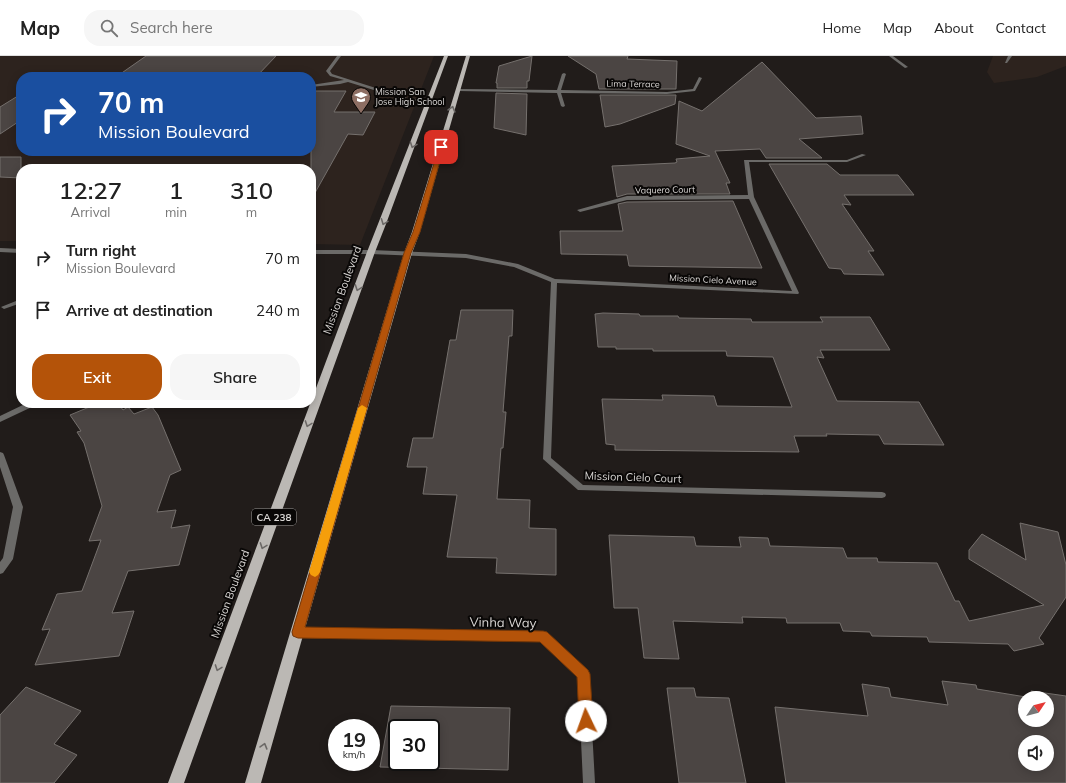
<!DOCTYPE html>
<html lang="en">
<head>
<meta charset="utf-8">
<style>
  :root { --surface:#fff; --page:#f6f6f6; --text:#222; --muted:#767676; --line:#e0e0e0; --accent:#b45309 }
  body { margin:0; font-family:Mulish,sans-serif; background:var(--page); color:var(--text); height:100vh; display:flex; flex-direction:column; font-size:15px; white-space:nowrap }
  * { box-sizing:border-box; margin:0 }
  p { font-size:13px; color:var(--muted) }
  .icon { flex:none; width:22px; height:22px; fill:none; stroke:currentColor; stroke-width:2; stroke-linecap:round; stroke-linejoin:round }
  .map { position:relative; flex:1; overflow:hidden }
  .panel { position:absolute; left:16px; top:108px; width:300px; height:244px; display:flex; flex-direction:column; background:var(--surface); border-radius:16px; box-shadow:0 2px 10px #0003 }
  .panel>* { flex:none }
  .top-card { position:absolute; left:16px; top:16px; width:300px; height:84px; border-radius:16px; box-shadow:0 2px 10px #0003; background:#1a4fa0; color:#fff; overflow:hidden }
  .needle { width:26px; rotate:55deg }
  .tools { position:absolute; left:1018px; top:635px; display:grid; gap:8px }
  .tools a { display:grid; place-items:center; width:36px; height:36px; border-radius:50%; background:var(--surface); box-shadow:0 2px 10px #0003; font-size:20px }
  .speed { position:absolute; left:328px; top:663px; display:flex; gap:8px; font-size:20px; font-weight:700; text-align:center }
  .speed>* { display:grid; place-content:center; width:52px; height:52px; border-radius:50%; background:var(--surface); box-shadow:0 2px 10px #0003; line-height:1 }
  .speed small { font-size:10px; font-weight:400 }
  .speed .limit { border:2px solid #111; border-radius:6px; background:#fff; color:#111 }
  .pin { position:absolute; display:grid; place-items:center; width:34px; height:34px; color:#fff; margin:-17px; border-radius:8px; box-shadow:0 2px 6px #0006 }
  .me { position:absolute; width:44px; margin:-22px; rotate:357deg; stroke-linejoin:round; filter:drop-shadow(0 0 3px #0008) }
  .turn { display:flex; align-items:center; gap:14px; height:84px; padding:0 16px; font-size:18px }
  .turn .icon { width:52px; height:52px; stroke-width:2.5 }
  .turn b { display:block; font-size:28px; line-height:34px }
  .eta { display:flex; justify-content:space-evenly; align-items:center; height:68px; text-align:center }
  .eta b { font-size:24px; font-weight:600; line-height:28px }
  .cta { display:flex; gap:8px; margin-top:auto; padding:8px 16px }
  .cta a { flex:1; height:46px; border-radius:16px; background:var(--accent); color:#fff; font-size:16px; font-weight:600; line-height:46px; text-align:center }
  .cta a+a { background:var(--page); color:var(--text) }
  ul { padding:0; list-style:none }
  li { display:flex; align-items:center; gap:12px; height:52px; padding:0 16px }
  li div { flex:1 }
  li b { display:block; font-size:15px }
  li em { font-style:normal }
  header { display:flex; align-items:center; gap:24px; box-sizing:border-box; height:56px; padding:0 20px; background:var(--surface); border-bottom:1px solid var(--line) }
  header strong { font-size:19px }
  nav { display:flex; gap:22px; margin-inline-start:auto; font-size:14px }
  .search { width:280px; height:36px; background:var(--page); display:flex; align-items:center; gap:10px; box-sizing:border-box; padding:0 14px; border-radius:16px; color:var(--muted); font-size:15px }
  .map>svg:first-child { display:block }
  .built { fill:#2d231e; fill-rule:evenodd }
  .building { fill:#4b4543; stroke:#75706d; fill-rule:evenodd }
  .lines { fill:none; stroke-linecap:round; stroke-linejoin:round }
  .service { fill:#6b6a68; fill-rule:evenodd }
  .minor { fill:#6b6a68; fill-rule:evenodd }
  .primary { fill:#bbb8b4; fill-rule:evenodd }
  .oneway { stroke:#6b6866 }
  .route { fill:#b45309; stroke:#753606 }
  .slow { fill:#f59e0b }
  .labels { text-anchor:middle; stroke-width:4; stroke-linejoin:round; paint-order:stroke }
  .far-street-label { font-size:9px; fill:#d9d6d4; stroke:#090706 }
  .far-poi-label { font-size:9px; fill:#d9d6d4; stroke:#090706; text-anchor:start }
  .shield { fill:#090706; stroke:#9b9896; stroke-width:1 }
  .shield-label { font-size:10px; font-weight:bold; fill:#d9d6d4 }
  .street-label { font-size:11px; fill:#d9d6d4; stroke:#090706 }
  .near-street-label { font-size:13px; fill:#d9d6d4; stroke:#090706 }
</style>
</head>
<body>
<header>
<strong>Map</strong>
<div class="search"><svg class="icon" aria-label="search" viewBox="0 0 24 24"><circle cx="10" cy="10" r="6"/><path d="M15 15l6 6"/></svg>Search here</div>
<nav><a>Home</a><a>Map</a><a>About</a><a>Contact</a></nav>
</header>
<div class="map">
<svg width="1066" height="727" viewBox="0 0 1066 727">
  <rect width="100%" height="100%" fill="#211c1a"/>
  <!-- built -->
  <g class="built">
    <path d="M0,0H434L360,189L311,188V113H21V185H0ZM21,21H311V95H21Z"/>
    <polygon points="993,0 1066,0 1066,10 1037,21 994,27 987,16"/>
  </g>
  <!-- building -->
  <g class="building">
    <polygon points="146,0 276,0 256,21 116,21"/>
    <polygon points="532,0 529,25 527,25 527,32 497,32 497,27 496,27 499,10"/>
    <polygon points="568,0 628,0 627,3 677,5 676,33 599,33 596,18"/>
    <polygon points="762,6 816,62 861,60 863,78 799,83 822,102 766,102 760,93 715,95 730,127 726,127 730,138 627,138 617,141 612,110 675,107 677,106 676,103 710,100 676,88 679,45 702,55"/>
    <polygon points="311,35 346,35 334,56 375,56 363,79 348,78 311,144"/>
    <polygon points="496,37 527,38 526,79 494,72"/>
    <polygon points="21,38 21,64 0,78 0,51"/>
    <polygon points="600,39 676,39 675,48 620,68 605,71"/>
    <polygon points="0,101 21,101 21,122 0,121"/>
    <polygon points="769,108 827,108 840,119 898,119 914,139 844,139 851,149 842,148 874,195 868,195 884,219 844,218 841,213 829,212"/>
    <polygon points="733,145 762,212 629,210 627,199 561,198 560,175 623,175 618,148 627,146"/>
    <polygon points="461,254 513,254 512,280 509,280 503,356 506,356 503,392 501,392 497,443 530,444 529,472 556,473 556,519 496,517 497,502 447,501 457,439 423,438 427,411 407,411 413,382 433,382 450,284 456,284"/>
    <polygon points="603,257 639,258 640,260 678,260 679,262 751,263 752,266 823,266 820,261 870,261 890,294 820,294 824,302 817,301 837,345 919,346 944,389 884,388 879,379 826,378 827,380 794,380 799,396 615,394 615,389 606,388 602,343 663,344 662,339 714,340 717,350 792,351 773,301 727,300 726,295 653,295 653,293 616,293 616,291 598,291 595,258"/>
    <polygon points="99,347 118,347 123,354 128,351 134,358 152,351 158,359 181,414 170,419 157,456 176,454 171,472 190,469 179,509 128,515 112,557 134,555 119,600 35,609 50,573 42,574 57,538 82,535 101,484 89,485 102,450 84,387 77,376 81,375 70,359"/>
    <polygon points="1020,467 1058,476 1066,509 1066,541 1039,582 1044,588 1014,595 1008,588 929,586 927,581 872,580 870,576 843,575 840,567 787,567 786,562 742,561 743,567 673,565 679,603 644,602 638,552 614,552 609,479 694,481 696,490 741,491 739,481 768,482 770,490 843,492 847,502 877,502 878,506 937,507 955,545 959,545 969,565 1044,549 969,503 969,494 982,478 1026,504"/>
    <path d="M942,625L976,629L977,633L1032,642H1025V664H1047V642H1033L1031,635L1066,640V727H786L775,651L868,660L862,628L889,632L891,641L948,649ZM1025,686H1047V708H1025Z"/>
    <polygon points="26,631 81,655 54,688 77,699 54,727 0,727 0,659"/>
    <polygon points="667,632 694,632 696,641 729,642 746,727 679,727"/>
    <path d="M391,650L510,652L508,714L380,711ZM397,672H431V706H397Z"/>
  </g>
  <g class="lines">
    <!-- service -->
    <g class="service">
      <polygon points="337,0 341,0 330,15 332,18 407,42 431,45 429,46 406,44 348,26 340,28 311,31 311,29 344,24 330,20 326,15"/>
      <polygon points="889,0 893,0 908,11 905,12"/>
      <polygon points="1008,0 1012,0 1007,7 1005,7"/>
      <polygon points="21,243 21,247 4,253 1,251"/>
    </g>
    <!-- minor -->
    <g class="minor">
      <polygon points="564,17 566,18 561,34 667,36 693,33 699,21 702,22 695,35 667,38 561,37 565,50 563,51 561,50 557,37 458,35 456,34 458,33 557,34 562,18"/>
      <polygon points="862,98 866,99 847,106 749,106 754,141 799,237 798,238 557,227 551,402 583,429 882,436 885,437 886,439 885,441 882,442 578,434 543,403 551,226 514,211 466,202 371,198 311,198 311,194 371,194 466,198 518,208 555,223 792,235 749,143 627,144 580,156 577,154 627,140 748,139 744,104 847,104"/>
      <polygon points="0,192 21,193 21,197 0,196"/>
      <polygon points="27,347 37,347 36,349 0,366 0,360"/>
      <polygon points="0,396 3,397 4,399 23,451 13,503 3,517 0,518 0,506 3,502 13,451 0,411"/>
      <polygon points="298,572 543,575 547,577 587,614 589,618 595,727 583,727 578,620 541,585 298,582 294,580 293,577 294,574"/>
    </g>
    <!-- primary -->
    <g class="primary">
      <polygon points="444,0 448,0 386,168 375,196 184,727 168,727 367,196"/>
      <polygon points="466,0 470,0 420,176 412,197 261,727 245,727 404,197 412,176"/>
    </g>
  </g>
  <!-- one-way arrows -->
  <defs><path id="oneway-chevron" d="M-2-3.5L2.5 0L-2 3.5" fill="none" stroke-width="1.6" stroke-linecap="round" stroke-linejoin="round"/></defs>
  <g class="oneway">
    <use href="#oneway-chevron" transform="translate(452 53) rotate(-74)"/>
    <use href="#oneway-chevron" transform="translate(413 89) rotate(110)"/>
    <use href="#oneway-chevron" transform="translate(384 166) rotate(111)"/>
    <use href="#oneway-chevron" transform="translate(358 232) rotate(110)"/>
    <use href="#oneway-chevron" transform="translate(308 368) rotate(110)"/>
    <use href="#oneway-chevron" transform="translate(263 490) rotate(110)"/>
    <use href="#oneway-chevron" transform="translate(218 612) rotate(110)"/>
    <use href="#oneway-chevron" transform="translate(264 690) rotate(-74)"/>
  </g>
  <!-- route -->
  <polygon class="route" points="441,90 444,91 420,176 411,197 305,571 543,575 547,576 588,614 590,618 593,665 591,670 586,671 581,670 579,665 577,621 540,586 298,582 293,580 292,576 404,197 413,176 439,91"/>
  <!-- slow -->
  <polygon class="slow" points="362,349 367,352 320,516 318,519 315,521 311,519 309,516 358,352"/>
  <!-- icons -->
  <defs>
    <g id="school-pin" transform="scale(1)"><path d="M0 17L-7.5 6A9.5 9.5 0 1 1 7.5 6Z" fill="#8d6e63" stroke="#090706"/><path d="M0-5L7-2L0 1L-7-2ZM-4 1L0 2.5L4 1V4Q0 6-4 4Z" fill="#fff"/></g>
  </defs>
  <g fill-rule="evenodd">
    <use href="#school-pin" x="361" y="41"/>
  </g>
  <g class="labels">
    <!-- far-street labels -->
    <g class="far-street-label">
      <text transform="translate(633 28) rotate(1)" y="3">Lima Terrace</text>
      <text transform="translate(665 134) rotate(-1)" y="3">Vaquero Court</text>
      <text transform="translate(713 224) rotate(3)" y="3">Mission Cielo Avenue</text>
    </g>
    <!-- far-poi labels -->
    <g class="far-poi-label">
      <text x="375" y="39">Mission San<tspan x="375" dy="10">Jose High School</tspan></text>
    </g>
    <!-- shield labels -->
    <rect class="shield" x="252" y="453" width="44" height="16" rx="3"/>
    <g class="shield-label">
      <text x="274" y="465">CA 238</text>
    </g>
    <!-- street labels -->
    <g class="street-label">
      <text transform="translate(342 234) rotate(-70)" y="4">Mission Boulevard</text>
      <text transform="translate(633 421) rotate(2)" y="4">Mission Cielo Court</text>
      <text transform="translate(230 538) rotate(-70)" y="4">Mission Boulevard</text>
    </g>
    <!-- near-street labels -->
    <g class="near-street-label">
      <text transform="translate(503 566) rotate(1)" y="5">Vinha Way</text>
    </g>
  </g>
</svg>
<div class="tools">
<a><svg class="needle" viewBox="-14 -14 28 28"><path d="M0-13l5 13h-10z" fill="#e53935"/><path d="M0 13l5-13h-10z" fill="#767676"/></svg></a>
<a><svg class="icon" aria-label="sound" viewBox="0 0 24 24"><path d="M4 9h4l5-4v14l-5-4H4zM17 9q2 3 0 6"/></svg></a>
</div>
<div class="speed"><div>19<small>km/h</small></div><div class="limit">30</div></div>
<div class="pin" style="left:441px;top:91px;background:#d93025"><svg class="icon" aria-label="arrive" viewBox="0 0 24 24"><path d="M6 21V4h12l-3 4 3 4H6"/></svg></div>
<svg class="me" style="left:586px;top:665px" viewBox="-20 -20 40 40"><circle r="19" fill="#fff"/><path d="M0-13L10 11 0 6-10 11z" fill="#b45309"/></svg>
<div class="top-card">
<div class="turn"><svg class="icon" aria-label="right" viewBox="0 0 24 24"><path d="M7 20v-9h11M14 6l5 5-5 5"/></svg><div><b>70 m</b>Mission Boulevard</div></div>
</div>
<section class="panel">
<div class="eta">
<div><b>12:27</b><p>Arrival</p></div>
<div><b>1</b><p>min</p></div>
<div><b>310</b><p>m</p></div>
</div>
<ul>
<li><svg class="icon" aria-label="right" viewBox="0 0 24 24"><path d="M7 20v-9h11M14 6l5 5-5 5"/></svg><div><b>Turn right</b><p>Mission Boulevard</p></div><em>70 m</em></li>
<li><svg class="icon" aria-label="arrive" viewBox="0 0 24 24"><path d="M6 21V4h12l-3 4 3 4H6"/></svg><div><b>Arrive at destination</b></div><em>240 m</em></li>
</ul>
<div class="cta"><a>Exit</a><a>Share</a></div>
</section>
</div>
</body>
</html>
